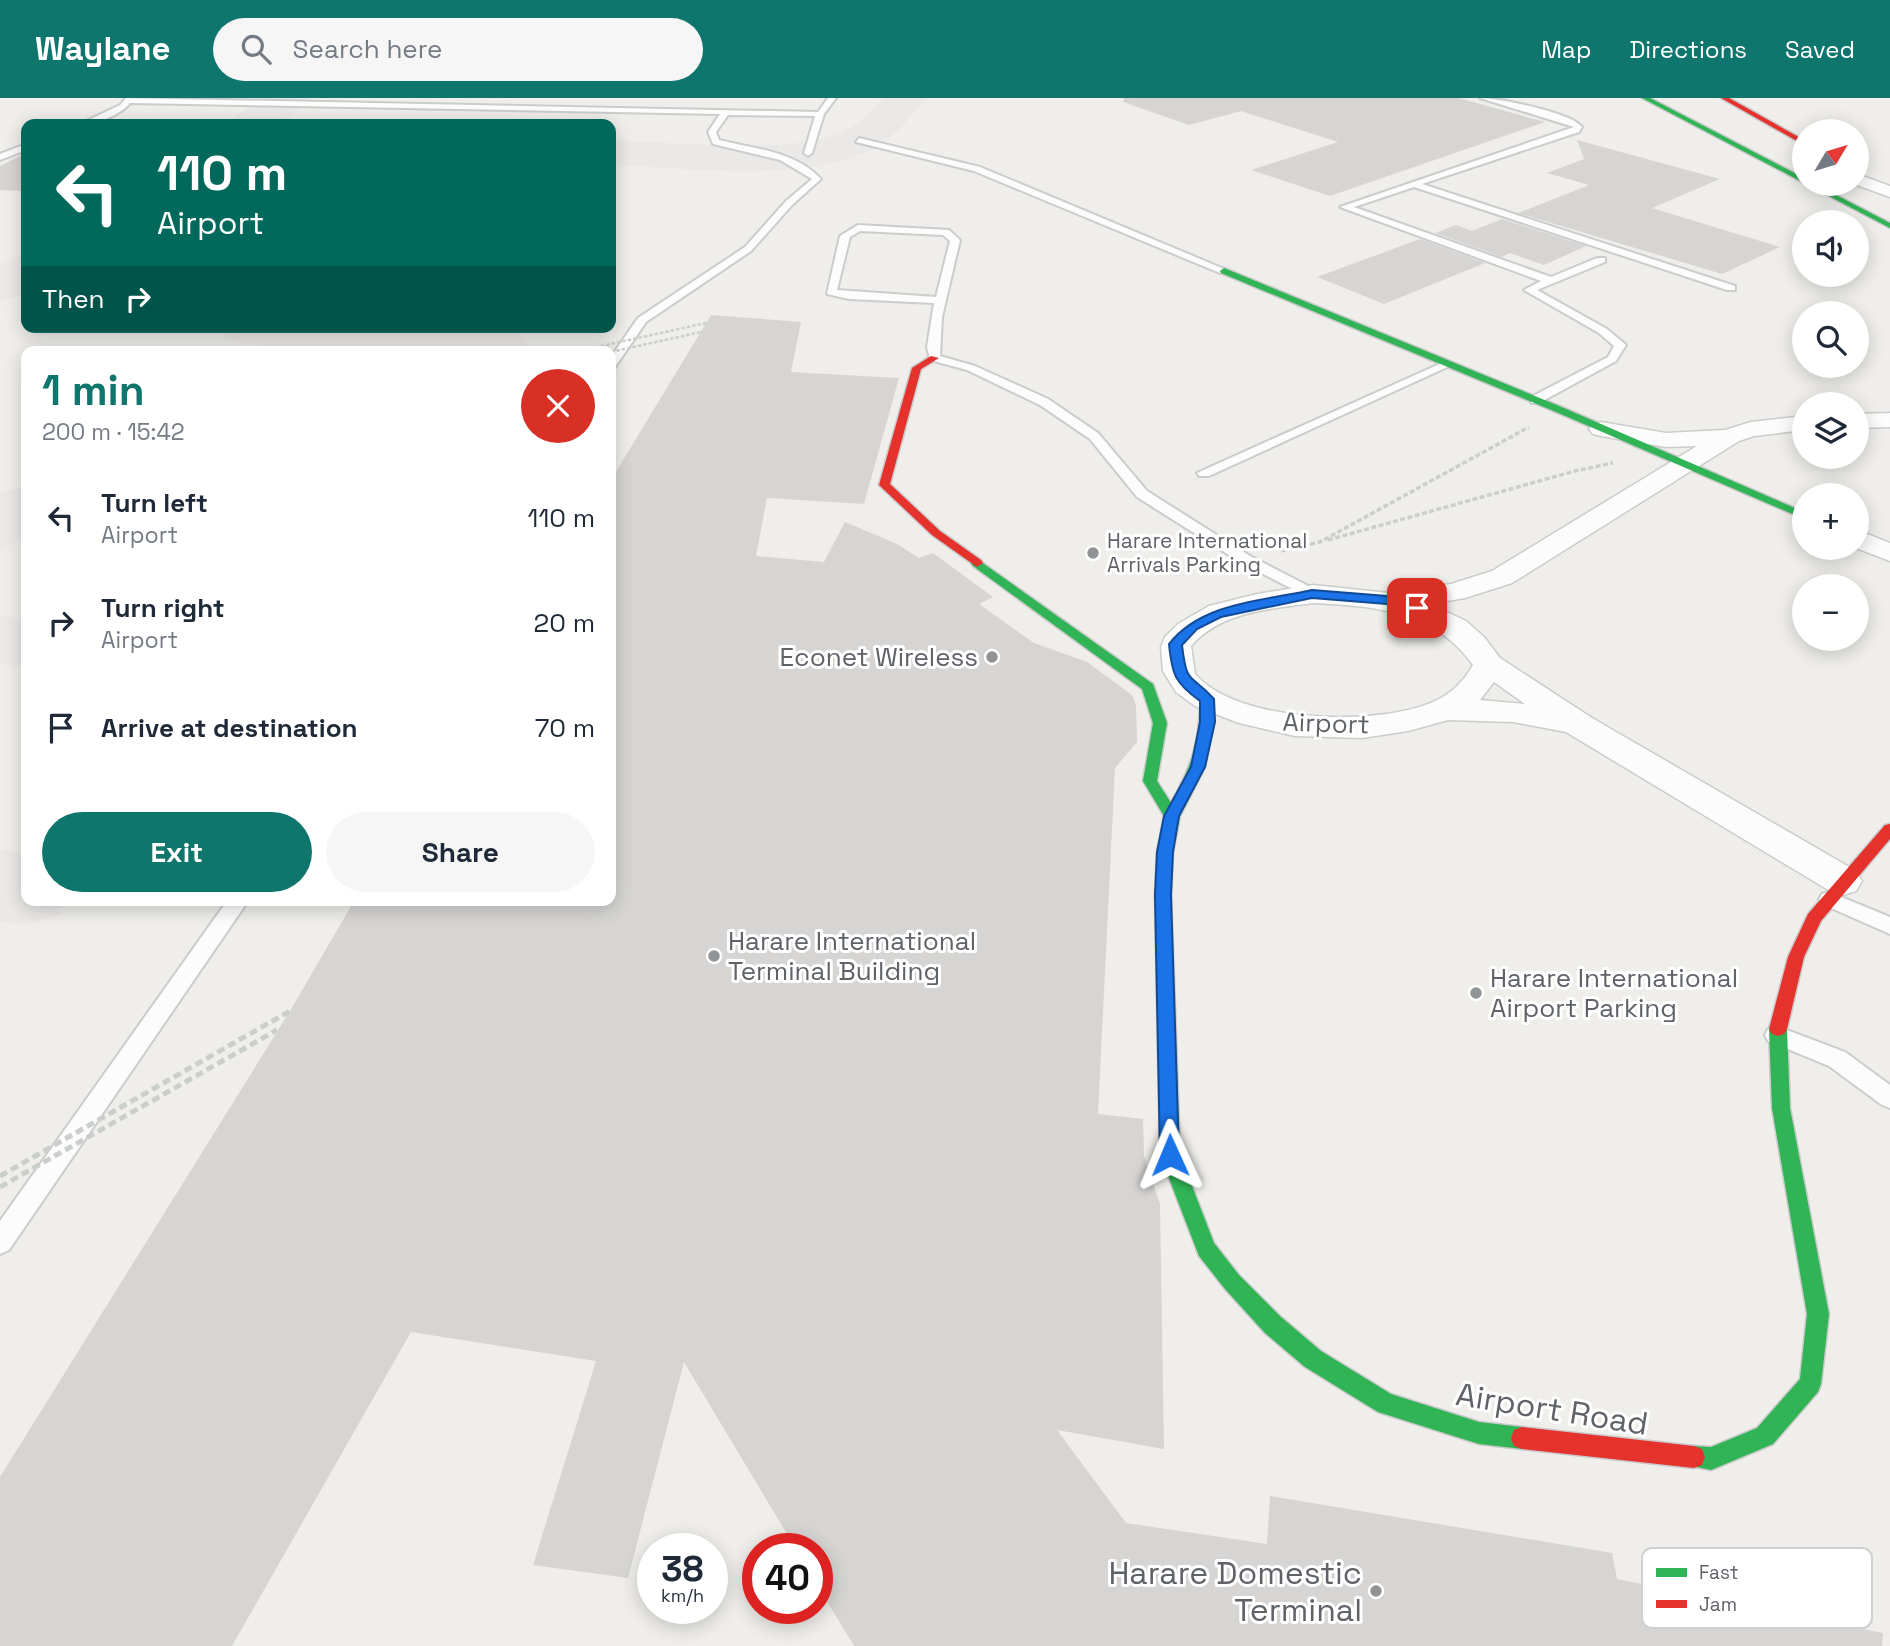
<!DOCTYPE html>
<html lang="en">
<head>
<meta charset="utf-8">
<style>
  :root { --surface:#fff; --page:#f6f6f7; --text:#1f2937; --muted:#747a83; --accent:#0f766e }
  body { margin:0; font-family:"Space Grotesk",sans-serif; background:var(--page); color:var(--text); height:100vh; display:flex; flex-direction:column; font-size:26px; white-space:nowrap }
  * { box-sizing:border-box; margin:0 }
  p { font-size:23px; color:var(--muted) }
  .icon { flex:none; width:38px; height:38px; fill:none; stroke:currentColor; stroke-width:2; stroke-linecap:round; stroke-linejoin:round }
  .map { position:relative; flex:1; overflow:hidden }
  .drawer { position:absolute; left:21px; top:248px; width:595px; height:560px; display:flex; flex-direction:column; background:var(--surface); border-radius:14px; box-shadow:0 4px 18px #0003 }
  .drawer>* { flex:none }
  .banner { position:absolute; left:21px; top:21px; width:595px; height:214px; border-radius:14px; box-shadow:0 4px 18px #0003; background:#00695c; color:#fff; overflow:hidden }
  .needle { width:46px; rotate:52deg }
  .controls { position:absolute; left:1792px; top:21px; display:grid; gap:14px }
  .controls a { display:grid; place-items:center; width:77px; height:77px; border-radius:50%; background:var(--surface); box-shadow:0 4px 18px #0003; font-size:35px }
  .speed { position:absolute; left:637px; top:1435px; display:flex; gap:14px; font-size:35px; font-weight:700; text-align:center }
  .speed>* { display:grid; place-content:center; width:91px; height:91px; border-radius:50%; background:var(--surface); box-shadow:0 4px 18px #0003; line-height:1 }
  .speed small { font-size:18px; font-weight:400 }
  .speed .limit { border:10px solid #d22; background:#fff; color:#111 }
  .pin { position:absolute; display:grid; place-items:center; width:60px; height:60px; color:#fff; margin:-30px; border-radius:14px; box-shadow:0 4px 10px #0006 }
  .me { position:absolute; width:77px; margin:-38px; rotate:359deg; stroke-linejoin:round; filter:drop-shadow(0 0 5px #0008) }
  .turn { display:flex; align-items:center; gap:24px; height:147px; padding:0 21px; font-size:32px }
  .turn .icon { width:91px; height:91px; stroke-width:2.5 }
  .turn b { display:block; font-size:49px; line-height:60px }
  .then { display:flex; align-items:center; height:66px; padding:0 21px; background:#0003; gap:14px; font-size:26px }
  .round { display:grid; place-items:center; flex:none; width:74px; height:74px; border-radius:37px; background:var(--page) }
  .overview { display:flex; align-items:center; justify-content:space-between; height:119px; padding:0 21px }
  h1 { font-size:42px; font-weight:600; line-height:52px; color:var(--accent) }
  .primary-button { display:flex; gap:14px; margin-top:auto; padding:14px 21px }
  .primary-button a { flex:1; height:80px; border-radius:42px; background:var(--accent); color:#fff; font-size:28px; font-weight:600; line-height:80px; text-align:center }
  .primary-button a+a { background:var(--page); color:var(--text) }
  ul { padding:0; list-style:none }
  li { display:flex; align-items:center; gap:21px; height:105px; padding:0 21px }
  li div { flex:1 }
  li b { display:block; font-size:26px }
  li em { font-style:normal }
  header { display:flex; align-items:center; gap:42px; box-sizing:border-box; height:98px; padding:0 35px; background:var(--accent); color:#fff }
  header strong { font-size:33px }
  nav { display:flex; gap:38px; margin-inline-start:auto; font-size:24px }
  .search { width:490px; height:63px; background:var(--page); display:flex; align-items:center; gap:18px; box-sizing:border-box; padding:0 24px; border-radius:38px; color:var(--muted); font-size:26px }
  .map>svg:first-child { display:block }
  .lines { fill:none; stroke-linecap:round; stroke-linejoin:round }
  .taxiway { fill:#eae9e7; fill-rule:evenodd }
  .building { fill:#d6d5d3 }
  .lane-casing { stroke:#cbcccc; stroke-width:4 }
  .street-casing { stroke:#cbcccc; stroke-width:3 }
  .fast-casing { stroke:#cacacb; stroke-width:3 }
  .jam-casing { stroke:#cacacb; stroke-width:3 }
  .path { stroke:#cacfcc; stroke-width:3.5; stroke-dasharray:5 2.5; stroke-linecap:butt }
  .lane { fill:#fdfcfc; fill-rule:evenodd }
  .street { fill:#fdfcfc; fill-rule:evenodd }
  .fast { fill:#30b455; fill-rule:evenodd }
  .jam { fill:#e5322d; fill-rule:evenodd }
  .path-bridge-far1 { stroke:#cacfcc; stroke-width:2.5; stroke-dasharray:3.5 2; stroke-linecap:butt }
  .path-bridge { stroke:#cacfcc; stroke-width:5; stroke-dasharray:8 4.5; stroke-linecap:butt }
  .route { fill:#1a73e8; stroke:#114b97; stroke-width:2 }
  .poi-dot { fill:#919496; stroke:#fff; stroke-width:2.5 }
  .labels { text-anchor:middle; stroke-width:6; stroke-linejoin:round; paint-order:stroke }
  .far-poi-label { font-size:21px; fill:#5f6368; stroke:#fff; text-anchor:start }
  .poi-label { font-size:26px; fill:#5f6368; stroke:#fff; text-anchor:start }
  .street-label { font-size:26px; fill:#5f6368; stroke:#fff }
  .near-street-label { font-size:32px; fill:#5f6368; stroke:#fff }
  .near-poi-label { font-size:32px; fill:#5f6368; stroke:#fff; text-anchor:end }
  .key { fill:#fff; stroke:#cfd0d2; stroke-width:2 }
  .key-label { font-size:19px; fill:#5f6368 }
</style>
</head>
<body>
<header>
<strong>Waylane</strong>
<div class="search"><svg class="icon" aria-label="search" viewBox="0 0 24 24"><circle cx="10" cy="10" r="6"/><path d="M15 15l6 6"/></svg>Search here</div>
<nav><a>Map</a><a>Directions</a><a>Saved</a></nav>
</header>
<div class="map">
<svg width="1890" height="1548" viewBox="0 0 1890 1548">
  <rect width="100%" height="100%" fill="#efeeea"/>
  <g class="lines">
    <!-- taxiway -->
    <g class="taxiway">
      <path d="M265,0H310C289,30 262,26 231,26L236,18Z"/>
      <path d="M884,0H925C912,18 892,43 871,52C796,85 691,71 611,66V42C673,44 788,58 843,34C859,27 872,12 884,0Z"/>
      <polygon points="26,156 26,193 18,199 0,203 0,166"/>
      <polygon points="485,229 521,235 529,247 524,254 355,254 245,246 226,242 218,230"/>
      <polygon points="26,388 26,442 0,450 0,395"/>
      <polygon points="0,518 26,520 26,568 0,566"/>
      <polygon points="0,752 26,755 26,803 67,803 60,816 26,827 0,824"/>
    </g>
  </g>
  <!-- building -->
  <g class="building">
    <polygon points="1124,0 1459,0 1545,24 1330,98 1251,72 1338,44 1241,13 1189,27 1123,4"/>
    <polygon points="1577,42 1720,81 1652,110 1780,149 1722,176 1518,115 1589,87 1547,75 1584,61"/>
    <polygon points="26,55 26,93 0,92 0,68"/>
    <polygon points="1502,121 1586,148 1544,167 1510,155 1502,159 1435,135 1456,127 1472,133"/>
    <polygon points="1420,141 1485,165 1384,206 1317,179"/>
    <polygon points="711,217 801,224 791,274 899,280 864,406 767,400 756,458 824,464 845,424 897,446 919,460 933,455 993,499 979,506 1034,545 1087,564 1132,597 1136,607 1137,644 1115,670 1098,1016 1143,1021 1144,1058 1160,1106 1164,1351 1057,1332 1126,1425 1267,1446 1270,1398 1612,1455 1617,1481 1883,1535 1882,1548 854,1548 817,1487 817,1451 796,1451 684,1264 628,1480 533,1467 596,1263 411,1234 232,1548 0,1548 0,1379 290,913 354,803 611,803 611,382"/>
  </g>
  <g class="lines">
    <!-- lane casing -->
    <g class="lane-casing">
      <g id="lane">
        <path d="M126,0L818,14L828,0H836L824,16L812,55L808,58L804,55L815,18L728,17L716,34L719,42C755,51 795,53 821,81L792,107L751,153L646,224L615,269L611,270V259L638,220L745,149L786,103L812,81L780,62L713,46L708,34L720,16L130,5C121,17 95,27 80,26L120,7Z"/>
        <path d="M1480,0C1499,0 1572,15 1582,29L1579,34L1422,86L1735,188V192H1727L1414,89L1354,109L1551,179L1597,160H1605V164L1537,192L1607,231L1626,247L1616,263L1539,305H1531V299L1608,259L1614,248L1599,235L1524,192L1541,183L1340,109L1574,29Z"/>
        <polygon points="859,40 980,69 1229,173 1220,175 974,73 856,44"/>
        <polygon points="26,46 26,52 0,62 0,56"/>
        <path d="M858,127L949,132L960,142L942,219L940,258L975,268L1048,301L1098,335L1147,393L1250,458L1318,493L1321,496L1318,499H1308L1240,464L1137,399L1090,341L1040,307L967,272L930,262L927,249L934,205L849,201L827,196L840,138ZM860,133L943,137L950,143L936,199L837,192L850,139Z"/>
        <polygon points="1444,264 1454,266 1209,378 1199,378 1197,375"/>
        <polygon points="1829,794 1890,819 1890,836 1822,806 1819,801 1822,796"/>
        <polygon points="227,803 248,803 9,1152 0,1156 0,1123"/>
        <polygon points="1776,928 1845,954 1890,987 1890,1010 1882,1007 1829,968 1768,943 1765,937 1768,931"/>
      </g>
    </g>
    <!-- street casing -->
    <g class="street-casing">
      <g id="street">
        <polygon points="1857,76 1890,88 1890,99 1854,86 1857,86"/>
        <polygon points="1890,315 1890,329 1857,330 1857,316"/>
        <path d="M1804,318V332L1754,338L1739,343L1512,485L1465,500L1430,506L1466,523L1484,539L1500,560L1592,620L1856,773L1862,783L1856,793L1843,797L1830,793L1566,634L1513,624L1448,622L1408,633L1362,640L1295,638L1239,625L1195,608L1176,594L1163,573L1161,549L1165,539L1178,526L1209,508L1257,496L1313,487L1389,495L1451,486L1492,473L1697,348L1666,349L1601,338L1593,336L1589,331L1593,326L1601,324L1666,335L1725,332L1751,324ZM1313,505C1375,508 1435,513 1473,567C1464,583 1451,596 1435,603C1379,629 1238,626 1195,576L1191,548C1222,513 1270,511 1313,505ZM1494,584L1525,606L1480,602Z"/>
        <polygon points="1857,432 1890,445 1890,463 1856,450"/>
      </g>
    </g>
    <!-- fast casing -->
    <g class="fast-casing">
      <g id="fast">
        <polygon points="1642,0 1650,0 1804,80 1804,85"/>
        <polygon points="1806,86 1815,86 1890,125 1890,130"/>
        <polygon points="1224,170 1564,310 1804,414 1804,421 1556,314 1221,175 1220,173"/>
        <path d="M977,461L1153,586L1167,625L1157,683L1171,705C1192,667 1200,645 1200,601L1207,597L1214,601V624L1205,669L1180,718L1173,754L1171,797L1180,1057L1214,1145L1239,1177L1281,1219L1321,1253L1391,1296L1479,1324L1522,1329L1530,1332L1533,1340L1530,1348L1522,1351L1479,1346L1378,1314L1305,1269L1265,1235L1225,1191L1199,1158L1160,1057L1155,797L1157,754L1164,718L1143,683L1153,625L1142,591L973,468L971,465Z"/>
        <polygon points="1778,924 1784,926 1787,931 1790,1010 1829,1216 1821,1286 1818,1294 1773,1346 1711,1372 1686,1367 1683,1359 1686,1351 1694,1348 1711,1349 1757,1330 1800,1281 1807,1216 1772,1010 1769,931 1772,926"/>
      </g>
    </g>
    <!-- jam casing -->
    <g class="jam-casing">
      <g id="jam">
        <polygon points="1721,0 1729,0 1804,42 1804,47"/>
        <polygon points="931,258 939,260 921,271 890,386 940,433 981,462 983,465 977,469 932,437 879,387 912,270"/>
        <polygon points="1890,726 1890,741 1821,823 1804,859 1787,931 1784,936 1778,938 1772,936 1769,931 1788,859 1808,816 1885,727"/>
        <polygon points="1522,1329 1694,1348 1702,1351 1705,1359 1702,1367 1694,1370 1522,1351 1514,1348 1511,1340 1514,1332"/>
      </g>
    </g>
    <!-- path -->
    <g class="path">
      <polyline points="611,370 617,371"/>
      <polyline points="1328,442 1575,373 1613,365"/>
      <polyline points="1281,453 1320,444 1529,329"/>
    </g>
    <!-- lane -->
    <use href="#lane" class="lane"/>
    <!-- street -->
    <use href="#street" class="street"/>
    <!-- fast -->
    <use href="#fast" class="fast"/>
    <!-- jam -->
    <use href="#jam" class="jam"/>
    <!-- path-bridge-far1 -->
    <g class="path-bridge-far1">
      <polyline points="574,254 706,225"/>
      <polyline points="611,254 701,234"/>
    </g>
    <!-- path-bridge -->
    <g class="path-bridge">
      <polyline points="0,1078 290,913"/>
      <polyline points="0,1089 277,932"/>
    </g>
  </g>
  <!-- route -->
  <path class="route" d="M1312,492L1387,498L1423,510L1417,514L1387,506L1312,500L1221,519L1197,531L1182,547C1187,589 1190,574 1214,601L1215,624L1205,669L1179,718L1173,754L1171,797L1179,1057L1177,1063L1170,1066L1163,1063L1160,1057L1155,797L1157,754L1164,718L1191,669L1200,624V603C1175,585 1172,577 1169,546C1202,504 1263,503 1312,492Z"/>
  <!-- markers -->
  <g class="poi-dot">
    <circle cx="1093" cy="455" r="7"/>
    <circle cx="992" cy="559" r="7"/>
    <circle cx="714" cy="858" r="7"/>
    <circle cx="1476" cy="895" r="7"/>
    <circle cx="1376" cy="1493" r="7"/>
  </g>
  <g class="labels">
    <!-- far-poi labels -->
    <g class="far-poi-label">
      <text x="1107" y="450">Harare International<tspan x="1107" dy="24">Arrivals Parking</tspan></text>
    </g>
    <!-- poi labels -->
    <g class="poi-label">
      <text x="978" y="568" text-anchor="end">Econet Wireless</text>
      <text x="728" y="852">Harare International<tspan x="728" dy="30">Terminal Building</tspan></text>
      <text x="1490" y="889">Harare International<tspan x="1490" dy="30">Airport Parking</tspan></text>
    </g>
    <!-- street labels -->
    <g class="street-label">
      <text transform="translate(1326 625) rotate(2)" y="9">Airport</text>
    </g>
    <!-- near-street labels -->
    <g class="near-street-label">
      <text transform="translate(1552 1311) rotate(9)" y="11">Airport Road</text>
    </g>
    <!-- near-poi labels -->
    <g class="near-poi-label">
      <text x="1362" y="1486">Harare Domestic<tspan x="1362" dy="37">Terminal</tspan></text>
    </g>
  </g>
  <!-- legend -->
  <rect x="1642" y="1450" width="230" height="80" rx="10" class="key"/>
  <rect x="1656" y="1470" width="31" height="9" fill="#30b455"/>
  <rect x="1656" y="1502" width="31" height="8" fill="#e5322d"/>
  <g class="key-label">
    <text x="1699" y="1481">Fast</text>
    <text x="1699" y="1513">Jam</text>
  </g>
</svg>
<div class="controls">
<a><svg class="needle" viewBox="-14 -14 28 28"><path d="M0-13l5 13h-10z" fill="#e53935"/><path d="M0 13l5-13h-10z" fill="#747a83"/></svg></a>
<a><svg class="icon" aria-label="sound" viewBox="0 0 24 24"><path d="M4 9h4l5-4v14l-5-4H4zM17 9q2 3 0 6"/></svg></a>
<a><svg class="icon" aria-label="search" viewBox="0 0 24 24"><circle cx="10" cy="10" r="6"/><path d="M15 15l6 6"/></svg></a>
<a><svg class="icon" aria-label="layers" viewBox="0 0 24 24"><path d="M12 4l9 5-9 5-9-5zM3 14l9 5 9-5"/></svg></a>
<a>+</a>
<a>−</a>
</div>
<div class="speed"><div>38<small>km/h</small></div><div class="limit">40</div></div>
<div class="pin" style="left:1417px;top:510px;background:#d93025"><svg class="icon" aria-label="arrive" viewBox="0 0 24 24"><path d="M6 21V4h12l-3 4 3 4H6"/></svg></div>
<svg class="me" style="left:1170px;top:1057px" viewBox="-20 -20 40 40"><path d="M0-17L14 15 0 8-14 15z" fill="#1a73e8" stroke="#fff" stroke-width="4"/></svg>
<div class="banner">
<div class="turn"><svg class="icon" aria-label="left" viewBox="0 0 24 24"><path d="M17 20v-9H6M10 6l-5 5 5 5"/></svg><div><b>110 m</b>Airport</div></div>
<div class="then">Then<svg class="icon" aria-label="right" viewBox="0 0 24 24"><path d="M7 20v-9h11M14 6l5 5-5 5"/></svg></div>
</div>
<section class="drawer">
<div class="overview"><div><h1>1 min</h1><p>200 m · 15:42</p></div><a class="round" style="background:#d93025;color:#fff"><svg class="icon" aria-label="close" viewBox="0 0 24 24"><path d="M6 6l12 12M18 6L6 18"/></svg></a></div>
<ul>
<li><svg class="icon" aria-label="left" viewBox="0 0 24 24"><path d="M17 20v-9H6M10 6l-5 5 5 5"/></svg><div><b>Turn left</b><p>Airport</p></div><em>110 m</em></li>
<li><svg class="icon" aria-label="right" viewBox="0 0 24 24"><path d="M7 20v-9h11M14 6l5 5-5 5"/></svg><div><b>Turn right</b><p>Airport</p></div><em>20 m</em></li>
<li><svg class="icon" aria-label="arrive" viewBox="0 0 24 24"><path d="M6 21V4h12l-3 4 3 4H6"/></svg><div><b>Arrive at destination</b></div><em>70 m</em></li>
</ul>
<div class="primary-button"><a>Exit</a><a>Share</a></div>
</section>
</div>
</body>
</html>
